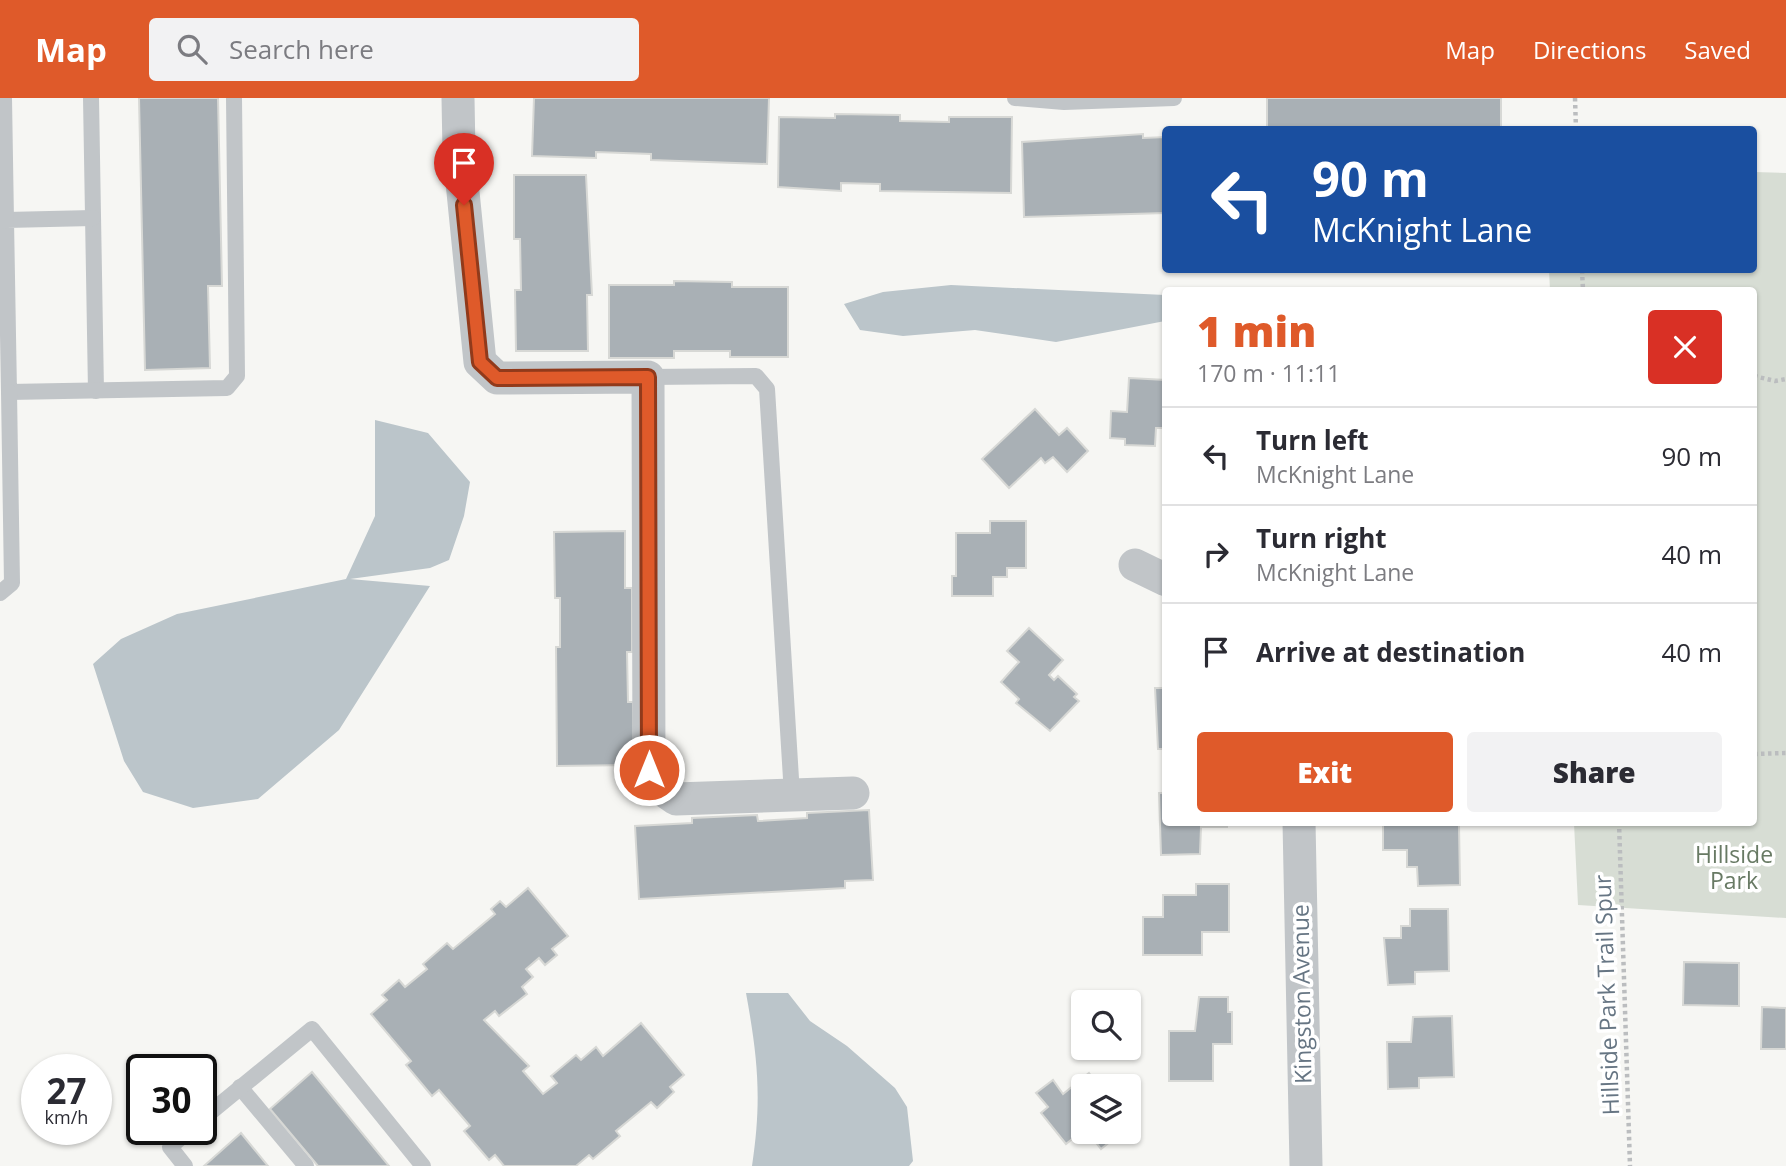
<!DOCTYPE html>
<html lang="en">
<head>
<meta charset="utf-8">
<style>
  :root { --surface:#fff; --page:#f2f2f3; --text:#2b2b33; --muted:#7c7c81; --line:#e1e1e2; --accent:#df5a2a }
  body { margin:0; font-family:"Open Sans",sans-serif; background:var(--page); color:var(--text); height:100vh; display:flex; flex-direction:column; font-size:26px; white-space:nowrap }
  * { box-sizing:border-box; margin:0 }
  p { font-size:23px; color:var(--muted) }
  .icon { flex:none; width:38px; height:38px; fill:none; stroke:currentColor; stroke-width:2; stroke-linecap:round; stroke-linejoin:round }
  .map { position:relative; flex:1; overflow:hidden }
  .sheet { position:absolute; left:1162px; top:189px; width:595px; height:539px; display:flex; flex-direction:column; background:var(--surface); border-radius:7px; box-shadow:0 2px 5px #0004 }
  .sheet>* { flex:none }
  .hud { position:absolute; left:1162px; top:28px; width:595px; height:147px; border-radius:7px; box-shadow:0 2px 5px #0004; background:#1a4fa0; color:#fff; overflow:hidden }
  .controls { position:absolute; left:1071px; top:892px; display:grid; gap:14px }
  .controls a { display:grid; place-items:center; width:70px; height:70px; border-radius:7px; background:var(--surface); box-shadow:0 2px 5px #0004; font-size:35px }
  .speed { position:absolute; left:21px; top:956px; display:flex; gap:14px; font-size:35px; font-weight:700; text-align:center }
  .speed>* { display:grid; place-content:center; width:91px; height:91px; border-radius:50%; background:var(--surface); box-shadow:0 2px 5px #0004; line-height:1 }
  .speed small { font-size:18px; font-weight:400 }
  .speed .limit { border:4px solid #111; border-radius:10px; background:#fff; color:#111 }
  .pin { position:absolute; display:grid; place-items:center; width:60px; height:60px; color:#fff; margin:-72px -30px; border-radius:50% 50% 50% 0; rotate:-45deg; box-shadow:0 0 7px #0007 }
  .pin .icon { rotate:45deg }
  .me { position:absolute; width:77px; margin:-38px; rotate:0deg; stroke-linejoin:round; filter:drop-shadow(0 0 5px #0008) }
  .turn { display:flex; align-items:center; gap:24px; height:147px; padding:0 35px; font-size:32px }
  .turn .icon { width:91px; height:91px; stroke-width:2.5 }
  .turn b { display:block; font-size:49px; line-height:60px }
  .round { display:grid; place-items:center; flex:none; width:74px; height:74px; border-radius:7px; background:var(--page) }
  .head { display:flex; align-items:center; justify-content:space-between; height:119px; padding:0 35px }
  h1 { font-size:42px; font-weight:800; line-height:52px; color:var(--accent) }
  .cta { display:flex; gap:14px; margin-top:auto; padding:14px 35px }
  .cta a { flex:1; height:80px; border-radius:7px; background:var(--accent); color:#fff; font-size:28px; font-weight:800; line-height:80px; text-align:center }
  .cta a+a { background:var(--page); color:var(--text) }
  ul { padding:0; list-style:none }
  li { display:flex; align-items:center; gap:21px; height:98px; padding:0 35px; border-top:2px solid var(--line) }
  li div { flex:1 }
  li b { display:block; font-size:26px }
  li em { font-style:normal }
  header { display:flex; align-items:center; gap:42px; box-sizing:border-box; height:98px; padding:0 35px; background:var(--accent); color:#fff }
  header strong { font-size:33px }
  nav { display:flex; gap:38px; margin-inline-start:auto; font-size:24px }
  .search { width:490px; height:63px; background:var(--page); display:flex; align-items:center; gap:18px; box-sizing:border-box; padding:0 24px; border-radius:7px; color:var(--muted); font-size:26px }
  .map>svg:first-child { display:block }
  .green { fill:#d7ddd4 }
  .water { fill:#bbc5ca }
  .building { fill:#a9b0b5; stroke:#d7d8d5; stroke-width:2 }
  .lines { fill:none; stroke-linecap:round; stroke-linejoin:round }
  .path { stroke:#bbbdbf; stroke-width:4.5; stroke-dasharray:3.5 3.5; stroke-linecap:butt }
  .service { stroke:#c1c5c8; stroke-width:16 }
  .minor { stroke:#c1c5c8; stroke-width:33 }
  .route-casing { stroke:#913a1b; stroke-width:18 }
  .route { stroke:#df5a2a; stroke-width:12 }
  .labels { text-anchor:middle; stroke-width:7; stroke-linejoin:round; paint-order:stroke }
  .park-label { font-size:23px; fill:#687a64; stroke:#fff }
  .street-label { font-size:23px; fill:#667583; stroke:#fff }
</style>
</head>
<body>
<header>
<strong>Map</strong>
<div class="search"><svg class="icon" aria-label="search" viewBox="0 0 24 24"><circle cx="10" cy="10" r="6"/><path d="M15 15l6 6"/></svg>Search here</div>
<nav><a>Map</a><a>Directions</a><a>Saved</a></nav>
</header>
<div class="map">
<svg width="1786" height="1068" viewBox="0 0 1786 1068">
  <rect width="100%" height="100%" fill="#f6f6f3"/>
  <!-- green -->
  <polygon class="green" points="1754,74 1786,75 1786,820 1578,807 1574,725 1754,724 1754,192 1550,192 1549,172 1754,172"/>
  <!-- water -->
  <g class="water">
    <polygon points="951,187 1165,197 1165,223 1056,244 975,232 903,238 860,232 844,206 883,194"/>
    <polygon points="375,322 428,335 470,384 464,418 449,462 430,470 350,481 430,488 339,632 258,701 193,710 143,694 124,663 93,566 121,541 177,516 346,481 375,418"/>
    <path d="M746,895H788L810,923L847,948L895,990L907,1009L913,1063L909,1068H752C762,1002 758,961 746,895Z"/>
  </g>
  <!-- building -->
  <g class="building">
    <polygon points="139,0 218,0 222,188 208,188 210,270 145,272"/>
    <polygon points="534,0 769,0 767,66 651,62 651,56 596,54 596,60 532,58"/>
    <rect x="1267" y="0" width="234" height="32"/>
    <polygon points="835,16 900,17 900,23 949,24 949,19 1012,19 1011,95 880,93 880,86 841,85 841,93 778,89 779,19 835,20"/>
    <polygon points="1143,36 1143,40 1166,39 1166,115 1024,119 1022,44"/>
    <polygon points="514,77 586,77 592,197 587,197 588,253 516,253 515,192 521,192 520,141 514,141"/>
    <polygon points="674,183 732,184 732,189 788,189 788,259 730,259 730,253 674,253 674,260 609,260 609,187 674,187"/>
    <polygon points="1129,280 1166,282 1166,330 1156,330 1155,348 1125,347 1125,341 1110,340 1111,313 1127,314"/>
    <polygon points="1035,311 1059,337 1067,330 1088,353 1067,374 1053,359 1045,365 1041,360 1009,390 982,361"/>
    <polygon points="990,423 1026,423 1026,470 1007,470 1007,479 993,479 993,498 952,498 952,478 956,478 956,435 990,435"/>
    <polygon points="625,433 625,490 632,490 632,554 627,554 628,604 633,604 634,667 557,668 556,549 560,549 560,500 555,500 554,434"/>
    <polygon points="1029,530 1063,562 1049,577 1054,582 1058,578 1077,596 1074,599 1079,603 1050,633 1016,605 1019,601 1001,584 1019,564 1007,553"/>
    <polygon points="1155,590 1166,590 1166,651 1158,651"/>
    <polygon points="1159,695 1166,695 1166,724 1227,724 1227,729 1201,729 1200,756 1161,757"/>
    <polygon points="869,712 873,782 845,783 845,790 639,801 635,728 692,725 692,720 757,717 758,723 807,720 807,715"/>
    <polygon points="1383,724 1459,727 1460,787 1418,788 1417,769 1407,769 1407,752 1383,752"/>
    <polygon points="1196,786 1229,786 1229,834 1202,834 1202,857 1143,857 1143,819 1163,819 1163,797 1196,797"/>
    <polygon points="528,790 568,838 552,851 557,857 545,867 539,860 526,871 533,879 522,889 527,896 499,918 495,913 484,922 529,968 523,973 543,996 557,985 551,978 576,957 581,962 596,949 603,958 641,925 684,977 670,989 674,994 657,1010 651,1004 616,1033 620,1038 593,1061 589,1057 576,1068 504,1068 495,1057 489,1062 464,1033 470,1028 439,992 432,998 406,967 411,963 371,916 387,902 382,897 399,882 405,889 427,871 423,866 447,845 453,851 495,816 491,811 500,803 506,809"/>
    <polygon points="1410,811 1448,811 1449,873 1415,874 1415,886 1388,887 1384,840 1401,840 1401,828 1410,828"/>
    <polygon points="1684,864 1739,865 1739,908 1683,907"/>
    <polygon points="1199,899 1228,899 1228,914 1232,914 1232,946 1213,946 1213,983 1169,983 1169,933 1195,933"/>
    <polygon points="1762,909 1786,910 1786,951 1761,951"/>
    <polygon points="1452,918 1454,979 1419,980 1419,990 1388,991 1387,944 1411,944 1413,919"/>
    <polygon points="312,974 389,1068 318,1068 270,1011"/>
    <polygon points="1089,975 1100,989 1083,989 1083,1032 1066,1046 1041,1015 1048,1009 1036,995 1053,982 1063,996"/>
    <polygon points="1088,1034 1122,1034 1101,1051"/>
    <polygon points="241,1035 268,1068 204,1068"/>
  </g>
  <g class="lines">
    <!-- path -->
    <g class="path">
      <polyline points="1575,0 1576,32"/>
      <polyline points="1582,172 1583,192"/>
      <polyline points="1754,278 1775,283 1786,281"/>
      <polyline points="1754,656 1786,655"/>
      <polyline points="1619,724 1630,1068"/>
    </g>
    <!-- service -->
    <g class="service">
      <polyline points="91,0 96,293"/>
      <polyline points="1015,0 1064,4 1174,0"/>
      <polyline points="93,120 6,122 9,294 227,290 237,278 234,0"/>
      <polyline points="0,123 6,122 4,0"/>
      <polyline points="648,279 756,278 767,291 792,697"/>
      <polyline points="0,495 12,485 9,294"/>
      <polyline points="240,989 306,1068"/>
      <polyline points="201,1022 312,931 423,1068"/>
      <polyline points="185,1068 170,1049 191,1031"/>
    </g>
    <!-- minor -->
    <g class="minor">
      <polyline points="458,0 459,54 480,264 497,280 648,279 649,672 657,688 676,701 853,695"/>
      <polyline points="1135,467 1166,482"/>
      <polyline points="1299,724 1306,1068"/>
    </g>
  </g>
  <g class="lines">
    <!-- route casing -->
    <g class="route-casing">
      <polyline id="route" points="464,107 480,264 497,280 648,279 649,672"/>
    </g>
    <!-- route -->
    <use href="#route" class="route"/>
  </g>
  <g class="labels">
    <!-- park labels -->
    <g class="park-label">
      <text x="1734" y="765">Hillside<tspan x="1734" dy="26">Park</tspan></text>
    </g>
    <!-- street labels -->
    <g class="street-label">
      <text transform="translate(1302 896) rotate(-91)" y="8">Kingston Avenue</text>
      <text transform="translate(1607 897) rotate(-92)" y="8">Hillside Park Trail Spur</text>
    </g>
  </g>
</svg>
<div class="controls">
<a><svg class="icon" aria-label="search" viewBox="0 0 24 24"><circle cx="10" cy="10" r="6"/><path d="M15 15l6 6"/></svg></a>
<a><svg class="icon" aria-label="layers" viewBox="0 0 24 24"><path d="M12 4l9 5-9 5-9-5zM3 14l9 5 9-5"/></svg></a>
</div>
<div class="speed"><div>27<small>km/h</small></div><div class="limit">30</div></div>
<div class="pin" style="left:464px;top:107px;background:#d93025"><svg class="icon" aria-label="arrive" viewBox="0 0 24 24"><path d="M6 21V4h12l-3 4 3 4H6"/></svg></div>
<svg class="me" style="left:649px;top:672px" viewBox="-20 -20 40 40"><circle r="17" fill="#df5a2a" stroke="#fff" stroke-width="3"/><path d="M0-11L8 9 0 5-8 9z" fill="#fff"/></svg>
<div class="hud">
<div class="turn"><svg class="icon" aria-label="left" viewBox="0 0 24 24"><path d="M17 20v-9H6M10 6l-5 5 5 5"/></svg><div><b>90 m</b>McKnight Lane</div></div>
</div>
<section class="sheet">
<div class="head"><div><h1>1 min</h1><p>170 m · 11:11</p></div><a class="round" style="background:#d93025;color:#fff"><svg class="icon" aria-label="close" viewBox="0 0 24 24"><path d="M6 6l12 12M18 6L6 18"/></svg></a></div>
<ul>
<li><svg class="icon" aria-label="left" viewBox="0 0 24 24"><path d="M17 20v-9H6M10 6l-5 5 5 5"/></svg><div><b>Turn left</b><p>McKnight Lane</p></div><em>90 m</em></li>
<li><svg class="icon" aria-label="right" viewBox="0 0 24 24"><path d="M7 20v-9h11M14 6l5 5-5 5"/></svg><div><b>Turn right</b><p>McKnight Lane</p></div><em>40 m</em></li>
<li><svg class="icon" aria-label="arrive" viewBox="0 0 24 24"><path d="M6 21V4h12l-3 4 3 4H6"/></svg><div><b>Arrive at destination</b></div><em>40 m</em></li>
</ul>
<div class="cta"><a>Exit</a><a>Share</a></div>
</section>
</div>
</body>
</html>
